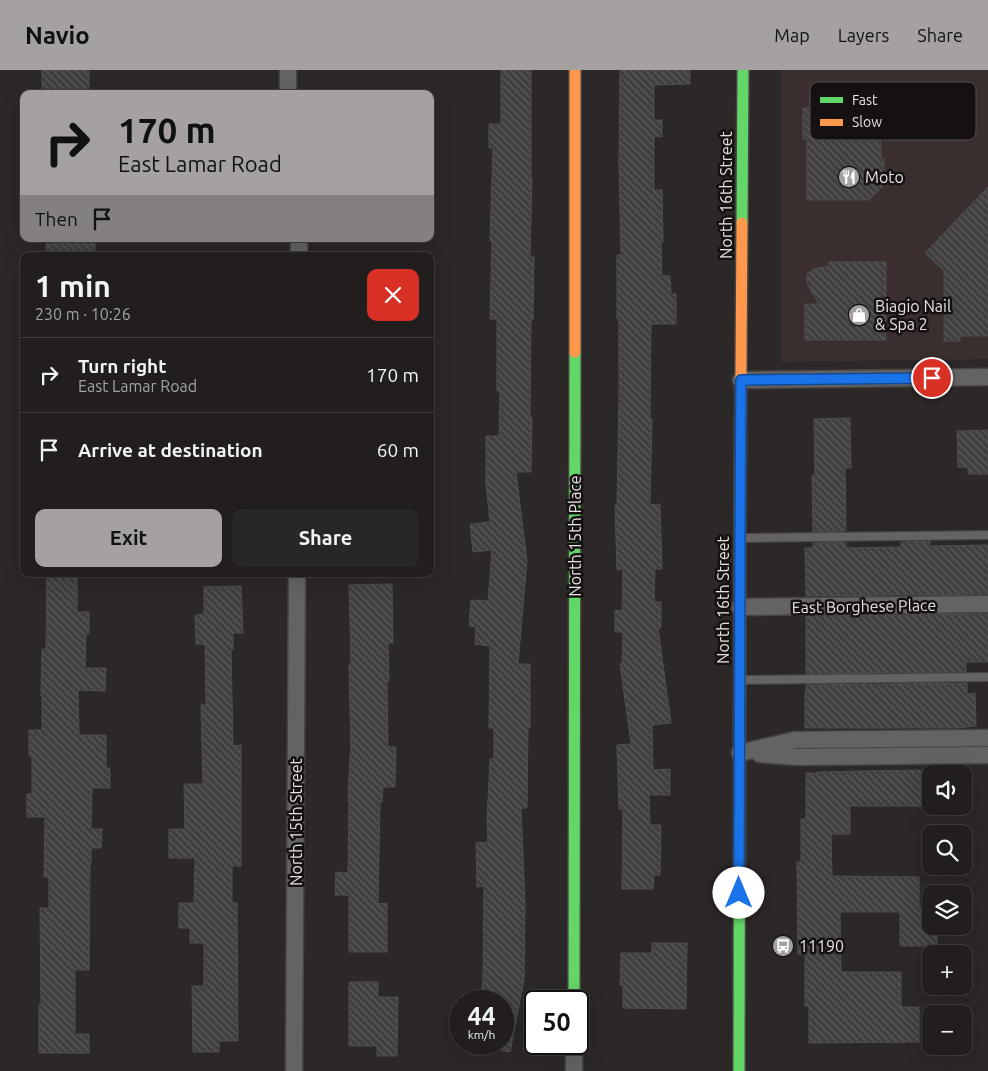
<!DOCTYPE html>
<html lang="en">
<head>
<meta charset="utf-8">
<style>
  :root { --surface:#211e1d; --page:#292726; --text:#f1f3f6; --muted:#a2a2a4; --line:#3e3c3b; --accent:#a5a1a0 }
  body { margin:0; font-family:Ubuntu,sans-serif; background:var(--page); color:var(--text); height:100vh; display:flex; flex-direction:column; font-size:19px; white-space:nowrap }
  * { box-sizing:border-box; margin:0 }
  p { font-size:16px; color:var(--muted) }
  .icon { flex:none; width:28px; height:28px; fill:none; stroke:currentColor; stroke-width:2; stroke-linecap:round; stroke-linejoin:round }
  .map { position:relative; flex:1; overflow:hidden }
  .side { position:absolute; left:20px; top:182px; width:414px; height:325px; display:flex; flex-direction:column; background:var(--surface); border-radius:10px; box-shadow:0 5px 20px #0002,0 0 0 1px var(--line) }
  .side>* { flex:none }
  .hud { position:absolute; left:20px; top:20px; width:414px; height:152px; border-radius:10px; box-shadow:0 5px 20px #0002,0 0 0 1px var(--line); background:#a5a1a0; color:#111; overflow:hidden }
  .controls { position:absolute; left:922px; top:695px; display:grid; gap:10px }
  .controls a { display:grid; place-items:center; width:50px; height:50px; border-radius:10px; background:var(--surface); box-shadow:0 5px 20px #0002,0 0 0 1px var(--line); font-size:25px }
  .speed { position:absolute; left:449px; top:920px; display:flex; gap:10px; font-size:25px; font-weight:700; text-align:center }
  .speed>* { display:grid; place-content:center; width:65px; height:65px; border-radius:50%; background:var(--surface); box-shadow:0 5px 20px #0002,0 0 0 1px var(--line); line-height:1 }
  .speed small { font-size:12px; font-weight:400 }
  .speed .limit { border:2px solid #111; border-radius:8px; background:#fff; color:#111 }
  .pin { position:absolute; display:grid; place-items:center; width:42px; height:42px; color:#fff; margin:-21px; border:2px solid #fff; border-radius:50%; box-shadow:0 1px 5px #0007 }
  .me { position:absolute; width:55px; margin:-28px; rotate:0deg; stroke-linejoin:round; filter:drop-shadow(0 0 4px #0008) }
  .turn { display:flex; align-items:center; gap:18px; height:105px; padding:0 15px; font-size:22px }
  .turn .icon { width:65px; height:65px; stroke-width:2.5 }
  .turn b { display:block; font-size:35px; line-height:42px }
  .then { display:flex; align-items:center; height:48px; padding:0 15px; background:#0003; gap:10px; font-size:19px }
  .round { display:grid; place-items:center; flex:none; width:52px; height:52px; border-radius:10px; background:var(--page) }
  .head { display:flex; align-items:center; justify-content:space-between; height:85px; padding:0 15px }
  h1 { font-size:30px; font-weight:700; line-height:38px }
  .primary-button { display:flex; gap:10px; margin-top:auto; padding:10px 15px }
  .primary-button a { flex:1; height:58px; border-radius:10px; background:var(--accent); color:#111; font-size:20px; font-weight:700; line-height:58px; text-align:center }
  .primary-button a+a { background:var(--page); color:var(--text) }
  ul { padding:0; list-style:none }
  li { display:flex; align-items:center; gap:15px; height:75px; padding:0 15px; border-top:1px solid var(--line) }
  li div { flex:1 }
  li b { display:block; font-size:19px }
  li em { font-style:normal }
  header { display:flex; align-items:center; gap:30px; box-sizing:border-box; height:70px; padding:0 25px; background:var(--accent); color:#111 }
  header strong { font-size:24px }
  nav { display:flex; gap:28px; margin-inline-start:auto; font-size:18px }
  .map>svg:first-child { display:block }
  .built { fill:#3a2f2e }
  .building { fill:url(#building-back-hatch); stroke:#504d4d }
  .lines { fill:none; stroke-linecap:round; stroke-linejoin:round }
  .lane-casing { stroke:#474443; stroke-width:10 }
  .street-casing { stroke:#474443; stroke-width:19 }
  .fast-casing { stroke:#474443; stroke-width:14 }
  .slow-casing { stroke:#474443; stroke-width:14 }
  .lane { stroke:#656262; stroke-width:8 }
  .street { stroke:#656262; stroke-width:16 }
  .fast { stroke:#63d668; stroke-width:11 }
  .slow { stroke:#ff974d; stroke-width:11 }
  .route-casing { stroke:#114b97; stroke-width:12 }
  .route { stroke:#1a73e8; stroke-width:9 }
  .labels { text-anchor:middle; stroke-width:5; stroke-linejoin:round; paint-order:stroke }
  .poi-label { font-size:16px; fill:#e6e2e1; stroke:#141110; text-anchor:start }
  .street-label { font-size:16px; fill:#e6e2e1; stroke:#141110 }
  .key { fill:#141110; stroke:#53504f; stroke-width:1 }
  .key-label { font-size:14px; fill:#e6e2e1 }
</style>
</head>
<body>
<header>
<strong>Navio</strong>
<nav><a>Map</a><a>Layers</a><a>Share</a></nav>
</header>
<div class="map">
<svg width="988" height="1001" viewBox="0 0 988 1001">
  <defs>
    <pattern id="building-back-hatch" width="6" height="6" patternUnits="userSpaceOnUse" patternTransform="scale(1.25)"><rect width="6" height="6" fill="#413f3e"/><path d="M-1 5l2 2M0 0l6 6M5-1l2 2" fill="none" stroke="#5c5a5a"/></pattern>
  </defs>
  <rect width="100%" height="100%" fill="#2c2827"/>
  <!-- built -->
  <polygon class="built" points="781,0 988,0 988,289 781,292"/>
  <!-- building -->
  <g class="building">
    <rect x="42" y="0" width="47" height="24"/>
    <polygon points="501,0 531,0 531,107 532,107 530,187 534,187 533,250 531,250 530,347 532,347 531,402 516,402 527,491 518,594 530,594 530,658 528,658 527,738 521,738 525,832 524,910 510,982 502,981 502,931 479,931 483,912 484,816 477,817 476,773 488,772 487,752 490,689 494,689 494,658 489,658 490,576 475,574 476,557 469,556 471,530 488,531 492,480 473,482 470,454 490,452 486,415 486,366 499,366 500,321 497,321 497,249 490,249 492,171 490,171 493,78 489,78 489,54 501,54"/>
    <polygon points="620,0 690,0 690,14 654,15 654,50 662,50 662,67 654,66 654,120 662,120 663,172 661,172 662,206 670,206 671,224 676,224 676,254 651,254 650,349 652,349 650,435 660,434 662,499 655,499 654,532 661,532 661,558 658,558 671,653 652,655 653,700 670,699 670,725 649,725 650,755 661,755 660,805 654,805 653,819 622,819 623,739 619,739 617,675 631,674 620,594 622,594 623,562 615,562 615,540 622,541 623,499 617,500 615,435 617,435 619,328 619,249 617,249 617,185 621,185 619,93"/>
    <polygon points="841,37 880,37 881,89 884,89 884,115 869,130 807,130 807,69 803,69 803,38"/>
    <polygon points="988,117 988,266 960,266 960,271 944,271 944,201 925,183"/>
    <rect x="46" y="169" width="49" height="17"/>
    <polygon points="829,192 886,192 886,270 805,270 805,234 819,234 807,213 807,204 814,199 829,196"/>
    <polygon points="850,348 851,398 845,398 846,461 813,462 812,405 815,405 814,349"/>
    <polygon points="988,360 988,404 968,404 968,397 958,397 957,361"/>
    <polygon points="930,471 930,476 988,475 988,524 806,526 805,478 813,478 813,473 846,472 846,478 901,477 901,472"/>
    <polygon points="47,504 77,504 77,542 89,542 89,564 86,564 85,598 106,598 105,621 78,620 79,665 106,665 106,698 110,698 110,718 92,718 91,759 102,759 101,778 91,778 91,793 90,793 89,900 75,900 75,964 89,964 89,983 39,983 39,935 41,935 40,838 49,838 49,807 44,807 45,747 27,747 27,724 32,724 32,686 29,686 29,660 42,660 42,626 41,626 42,579 46,579"/>
    <polygon points="392,514 393,573 388,573 389,611 387,611 388,677 396,677 395,717 383,717 382,732 380,732 378,834 387,833 387,882 349,882 349,825 335,825 336,802 348,803 349,731 348,731 350,684 351,684 349,594 351,594 349,515"/>
    <polygon points="241,516 243,563 233,563 233,580 231,580 233,676 241,675 241,796 232,796 232,833 237,833 238,971 219,971 219,982 193,982 192,916 204,916 204,873 190,873 190,858 179,858 179,833 194,833 195,788 169,788 169,759 185,759 184,714 203,714 201,635 206,635 205,574 196,574 195,545 204,544 204,517"/>
    <polygon points="988,544 988,592 966,592 966,602 806,604 806,546"/>
    <polygon points="967,613 967,624 975,623 976,656 955,658 805,658 805,621 806,621 806,615"/>
    <polygon points="931,700 931,736 850,736 850,764 831,764 832,806 919,807 919,838 931,838 931,856 937,856 937,876 900,876 900,842 840,842 841,902 901,902 901,937 919,937 919,972 809,973 809,936 805,936 805,884 798,884 797,792 801,792 801,749 806,749 806,703 817,703 817,702 864,701"/>
    <polygon points="652,873 687,873 686,939 623,938 623,915 620,915 621,883 652,883"/>
    <polygon points="349,912 378,912 378,927 398,927 397,986 377,986 377,976 349,976"/>
  </g>
  <g class="lines">
    <!-- lane casing -->
    <g class="lane-casing">
      <g id="lane">
        <polyline points="743,468 988,465"/>
        <polyline points="743,610 988,607"/>
      </g>
    </g>
    <!-- street casing -->
    <g class="street-casing">
      <g id="street">
        <polyline points="288,24 288,0"/>
        <polyline points="299,186 299,169"/>
        <polyline points="741,310 988,307"/>
        <polyline points="740,537 988,534"/>
        <polyline points="740,683 795,670 988,668"/>
        <polyline points="760,684 798,687 988,685"/>
        <polyline points="294,1001 297,504"/>
        <polyline points="574,1001 574,974"/>
      </g>
    </g>
    <!-- fast casing -->
    <g class="fast-casing">
      <g id="fast">
        <polyline points="742,153 743,0"/>
        <polyline points="574,931 575,282"/>
        <polyline points="739,1001 740,439"/>
      </g>
    </g>
    <!-- slow casing -->
    <g class="slow-casing">
      <g id="slow">
        <polyline points="575,282 575,0"/>
        <polyline points="740,439 742,153"/>
      </g>
    </g>
    <!-- lane -->
    <use href="#lane" class="lane"/>
    <!-- street -->
    <use href="#street" class="street"/>
    <!-- fast -->
    <use href="#fast" class="fast"/>
    <!-- slow -->
    <use href="#slow" class="slow"/>
  </g>
  <g class="lines">
    <!-- route casing -->
    <g class="route-casing">
      <polyline id="route" points="739,823 740,468 741,310 932,308"/>
    </g>
    <!-- route -->
    <use href="#route" class="route"/>
  </g>
  <!-- icons -->
  <defs>
    <g id="restaurant-disc" transform="scale(1.125)"><circle r="9.5" fill="#a5a1a0" stroke="#141110"/><path d="M-5-6h1v4h1v-4h1v4h1v-4h1v5L-1.5 .5V6h-2V.5L-5-1ZM5-6V6H3V1.5H1.5Q1.5-4 5-6Z" fill="#fff"/></g>
    <g id="shop-disc" transform="scale(1.125)"><circle r="9.5" fill="#a5a1a0" stroke="#141110"/><path d="M-5-2.5h2.3a2.7 3.5 0 0 1 5.4 0H5L5.5 6h-11ZM-1.5-2.5h3a1.5 2.3 0 0 0-3 0Z" fill="#fff"/></g>
    <g id="bus-disc" transform="scale(1.125)"><circle r="9.5" fill="#a5a1a0" stroke="#141110"/><path d="M-5-6H5V4H4V6H2V4H-2V6H-4V4H-5ZM-3.5-4V0h7V-4ZM-3.5 1.2v1.5H-2V1.2ZM2 1.2v1.5H3.5V1.2Z" fill="#fff"/></g>
  </defs>
  <g fill-rule="evenodd">
    <use href="#restaurant-disc" x="849" y="107"/>
    <use href="#shop-disc" x="859" y="245"/>
    <use href="#bus-disc" x="783" y="876"/>
  </g>
  <g class="labels">
    <!-- poi labels -->
    <g class="poi-label">
      <text x="865" y="113">Moto</text>
      <text x="875" y="242">Biagio Nail<tspan x="875" dy="18">&amp; Spa 2</tspan></text>
      <text x="799" y="882">11190</text>
    </g>
    <!-- street labels -->
    <g class="street-label">
      <text transform="translate(726 125) rotate(-90)" y="6">North 16th Street</text>
      <text transform="translate(575 466) rotate(-90)" y="6">North 15th Place</text>
      <text transform="translate(723 530) rotate(-90)" y="6">North 16th Street</text>
      <text transform="translate(864 536) rotate(-1)" y="6">East Borghese Place</text>
      <text transform="translate(296 752) rotate(-90)" y="6">North 15th Street</text>
    </g>
  </g>
  <!-- legend -->
  <rect x="810" y="12" width="166" height="58" rx="8" class="key"/>
  <rect x="820" y="27" width="23" height="6" fill="#63d668"/>
  <rect x="820" y="49" width="23" height="7" fill="#ff974d"/>
  <g class="key-label">
    <text x="852" y="35">Fast</text>
    <text x="852" y="57">Slow</text>
  </g>
</svg>
<div class="controls">
<a><svg class="icon" aria-label="sound" viewBox="0 0 24 24"><path d="M4 9h4l5-4v14l-5-4H4zM17 9q2 3 0 6"/></svg></a>
<a><svg class="icon" aria-label="search" viewBox="0 0 24 24"><circle cx="10" cy="10" r="6"/><path d="M15 15l6 6"/></svg></a>
<a><svg class="icon" aria-label="layers" viewBox="0 0 24 24"><path d="M12 4l9 5-9 5-9-5zM3 14l9 5 9-5"/></svg></a>
<a>+</a>
<a>−</a>
</div>
<div class="speed"><div>44<small>km/h</small></div><div class="limit">50</div></div>
<div class="pin" style="left:932px;top:308px;background:#d93025"><svg class="icon" aria-label="arrive" viewBox="0 0 24 24"><path d="M6 21V4h12l-3 4 3 4H6"/></svg></div>
<svg class="me" style="left:739px;top:823px" viewBox="-20 -20 40 40"><circle r="19" fill="#fff"/><path d="M0-13L10 11 0 6-10 11z" fill="#1a73e8"/></svg>
<div class="hud">
<div class="turn"><svg class="icon" aria-label="right" viewBox="0 0 24 24"><path d="M7 20v-9h11M14 6l5 5-5 5"/></svg><div><b>170 m</b>East Lamar Road</div></div>
<div class="then">Then<svg class="icon" aria-label="arrive" viewBox="0 0 24 24"><path d="M6 21V4h12l-3 4 3 4H6"/></svg></div>
</div>
<section class="side">
<div class="head"><div><h1>1 min</h1><p>230 m · 10:26</p></div><a class="round" style="background:#d93025;color:#fff"><svg class="icon" aria-label="close" viewBox="0 0 24 24"><path d="M6 6l12 12M18 6L6 18"/></svg></a></div>
<ul>
<li><svg class="icon" aria-label="right" viewBox="0 0 24 24"><path d="M7 20v-9h11M14 6l5 5-5 5"/></svg><div><b>Turn right</b><p>East Lamar Road</p></div><em>170 m</em></li>
<li><svg class="icon" aria-label="arrive" viewBox="0 0 24 24"><path d="M6 21V4h12l-3 4 3 4H6"/></svg><div><b>Arrive at destination</b></div><em>60 m</em></li>
</ul>
<div class="primary-button"><a>Exit</a><a>Share</a></div>
</section>
</div>
</body>
</html>
